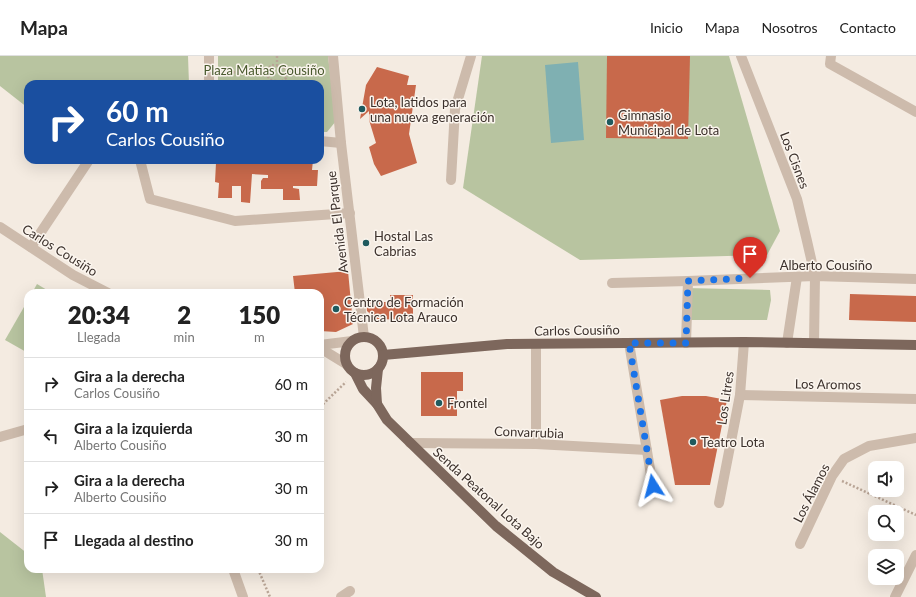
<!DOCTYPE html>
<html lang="es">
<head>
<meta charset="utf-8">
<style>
  :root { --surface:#fff; --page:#f6f6f6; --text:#222; --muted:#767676; --line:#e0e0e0 }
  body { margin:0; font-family:Lato,sans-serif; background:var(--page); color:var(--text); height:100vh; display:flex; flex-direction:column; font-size:15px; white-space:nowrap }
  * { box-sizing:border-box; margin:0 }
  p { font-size:13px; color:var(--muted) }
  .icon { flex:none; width:22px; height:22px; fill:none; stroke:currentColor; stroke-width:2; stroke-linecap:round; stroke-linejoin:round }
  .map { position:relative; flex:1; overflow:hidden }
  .details { position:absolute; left:24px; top:233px; width:300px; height:284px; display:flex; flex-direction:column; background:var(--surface); border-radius:12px; box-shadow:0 4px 16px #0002 }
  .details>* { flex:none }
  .banner { position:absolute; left:24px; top:24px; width:300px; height:84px; border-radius:12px; box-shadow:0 4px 16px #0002; background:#1a4fa0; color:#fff; overflow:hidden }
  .tools { position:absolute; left:868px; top:405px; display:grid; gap:8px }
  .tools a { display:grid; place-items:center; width:36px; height:36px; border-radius:8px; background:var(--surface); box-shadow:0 4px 16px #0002; font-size:20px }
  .pin { position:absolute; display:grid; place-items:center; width:34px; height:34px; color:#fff; margin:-41px -17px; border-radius:50% 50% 50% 0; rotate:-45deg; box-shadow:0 0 4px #0007 }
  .pin .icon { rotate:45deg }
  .me { position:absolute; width:44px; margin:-22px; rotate:351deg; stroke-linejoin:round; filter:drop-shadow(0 0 3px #0008) }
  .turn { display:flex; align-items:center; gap:14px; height:84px; padding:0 16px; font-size:18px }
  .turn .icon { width:52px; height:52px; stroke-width:2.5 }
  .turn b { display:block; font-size:28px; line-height:34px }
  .eta { display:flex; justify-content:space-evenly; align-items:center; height:68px; text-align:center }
  .eta b { font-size:24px; font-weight:800; line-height:28px }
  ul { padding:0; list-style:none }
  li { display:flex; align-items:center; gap:12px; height:52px; padding:0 16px; border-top:1px solid var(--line) }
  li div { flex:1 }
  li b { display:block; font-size:15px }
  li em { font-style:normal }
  header { display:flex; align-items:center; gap:24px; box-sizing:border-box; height:56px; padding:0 20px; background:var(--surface); border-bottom:1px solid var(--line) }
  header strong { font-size:19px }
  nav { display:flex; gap:22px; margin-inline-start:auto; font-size:14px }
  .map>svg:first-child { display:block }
  .green { fill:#b8c4a0 }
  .water { fill:#7fb0b2 }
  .building { fill:#c8694b }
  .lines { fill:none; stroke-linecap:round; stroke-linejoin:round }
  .path { stroke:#b9a596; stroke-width:2.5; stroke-dasharray:2 2; stroke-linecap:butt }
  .minor { stroke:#cdbbac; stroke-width:10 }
  .major { stroke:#7d675c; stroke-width:10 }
  .route { stroke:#1a73e8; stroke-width:7; stroke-dasharray:0 12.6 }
  .poi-dot { fill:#1f5a5e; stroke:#fbf5ee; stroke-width:1.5 }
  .labels { text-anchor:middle; stroke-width:3; stroke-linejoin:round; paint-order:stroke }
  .park-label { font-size:13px; fill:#4a5a2e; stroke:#fbf5ee }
  .poi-label { font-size:13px; fill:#3b302b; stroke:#fbf5ee; text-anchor:start }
  .street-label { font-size:13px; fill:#3b302b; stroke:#fbf5ee }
</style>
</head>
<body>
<header>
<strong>Mapa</strong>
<nav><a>Inicio</a><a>Mapa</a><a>Nosotros</a><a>Contacto</a></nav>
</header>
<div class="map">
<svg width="916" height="541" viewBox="0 0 916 541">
  <rect width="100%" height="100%" fill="#f4ebe1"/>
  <!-- green -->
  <g class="green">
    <polygon points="0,0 188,0 189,28 28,28 28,52 0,30"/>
    <polygon points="218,0 328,0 336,65 327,76 320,76 320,28 218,28"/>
    <polygon points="482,0 729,0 780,175 767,199 580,204 463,132"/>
    <polygon points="37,228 52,237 32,237"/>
    <polygon points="686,232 770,234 771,244 767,264 683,264"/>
    <polygon points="28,244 28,297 5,284"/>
    <polygon points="0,476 28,498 28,513 42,513 46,541 0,541"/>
  </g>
  <!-- water -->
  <polygon class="water" points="578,6 584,84 551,87 545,9"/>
  <!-- building -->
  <g class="building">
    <polygon points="607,0 690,0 688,83 606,82"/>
    <polygon points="377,11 409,20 407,29 416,29 409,78 417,107 381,120 374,108 369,91 376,87 369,64 369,55 360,63 366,29"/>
    <polygon points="213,104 313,104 312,114 318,114 317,130 293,130 293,132 299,133 300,144 283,144 283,133 261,133 261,125 263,122 268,122 268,119 252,118 250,147 241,146 241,130 232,130 232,142 218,142 219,127 215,126 216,107 212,107"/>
    <polygon points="348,215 353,268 336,276 320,275 320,237 295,237 293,220"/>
    <polygon points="850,238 916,240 916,266 849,264"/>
    <polygon points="390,239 413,239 413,264 376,263 367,255 366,246 390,246"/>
    <polygon points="421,316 463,316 463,335 457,335 457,360 421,360"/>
    <polygon points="682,340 706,340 727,344 710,429 675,429 660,344"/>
  </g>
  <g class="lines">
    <!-- path -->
    <g class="path">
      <polyline points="277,0 277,9"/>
      <polygon points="272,9 282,10 287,14 286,22 281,26 271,24 267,20 268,13"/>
      <polyline points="221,16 267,17"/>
      <polyline points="287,18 324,19"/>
      <polyline points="320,351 346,326"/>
      <polyline points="842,425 916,459"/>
      <polyline points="258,513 270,541"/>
    </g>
    <!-- minor -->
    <g class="minor">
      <polyline points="333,0 341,87 364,281"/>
      <polyline points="741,0 797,143 807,185 815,220 814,287"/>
      <polyline points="831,0 830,8 916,56"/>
      <polyline points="209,28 209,0"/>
      <polyline points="320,85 341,87"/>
      <polyline points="140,104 150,143 235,165 350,157"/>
      <polyline points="451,124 455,53 471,0"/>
      <polyline points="0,171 73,219 108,237"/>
      <polyline points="31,191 89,104"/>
      <polyline points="612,227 688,225"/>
      <polyline points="629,287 653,431"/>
      <polyline points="686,287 688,225 815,220 916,223"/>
      <polyline points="787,287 797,221"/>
      <polyline points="536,288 536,388"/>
      <polyline points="320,289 352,285"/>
      <polyline points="320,292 346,308"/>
      <polyline points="740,339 916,343"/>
      <polyline points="0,381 28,373"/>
      <polyline points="410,387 536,388 647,394"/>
      <polyline points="719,447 740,339 744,286"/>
      <polyline points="800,488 832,420 844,403 869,390 916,382"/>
      <polyline points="233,513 243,541"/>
      <polyline points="341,541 350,535"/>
      <polyline points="895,541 916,499"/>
    </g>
    <!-- major -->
    <g class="major">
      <circle cx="364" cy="300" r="19"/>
      <polyline points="383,299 507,288 744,286 916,289"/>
      <polyline points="355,317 363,333 377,348 387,364 496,470 553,516 596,541"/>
      <polyline points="377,348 376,332 378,313"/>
    </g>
  </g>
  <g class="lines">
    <!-- route -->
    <polyline class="route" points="653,430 629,287 686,287 688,225 750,222"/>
  </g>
  <!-- markers -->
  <g class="poi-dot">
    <circle cx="362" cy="53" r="4"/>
    <circle cx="610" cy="66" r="4"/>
    <circle cx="366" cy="187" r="4"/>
    <circle cx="336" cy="253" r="4"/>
    <circle cx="439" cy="347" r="4"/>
    <circle cx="693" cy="386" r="4"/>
  </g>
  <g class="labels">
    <!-- park labels -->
    <g class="park-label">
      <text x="264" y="19">Plaza Matias Cousiño</text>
    </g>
    <!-- poi labels -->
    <g class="poi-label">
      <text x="370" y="51">Lota, latidos para<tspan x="370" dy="15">una nueva generación</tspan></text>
      <text x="618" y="64">Gimnasio<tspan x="618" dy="15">Municipal de Lota</tspan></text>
      <text x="374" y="185">Hostal Las<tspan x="374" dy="15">Cabrias</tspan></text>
      <text x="344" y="251">Centro de Formación<tspan x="344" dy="15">Técnica Lota Arauco</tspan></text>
      <text x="447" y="352">Frontel</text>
      <text x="701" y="391">Teatro Lota</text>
    </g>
    <!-- street labels -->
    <g class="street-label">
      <text transform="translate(795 104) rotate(69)" y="5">Los Cisnes</text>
      <text transform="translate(337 166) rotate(-97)" y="5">Avenida El Parque</text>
      <text transform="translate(60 194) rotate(32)" y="5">Carlos Cousiño</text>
      <text x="826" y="214">Alberto Cousiño</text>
      <text transform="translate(577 274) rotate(-1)" y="5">Carlos Cousiño</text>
      <text transform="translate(828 328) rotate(1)" y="5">Los Aromos</text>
      <text transform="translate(725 342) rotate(-82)" y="5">Los Litres</text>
      <text transform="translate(529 376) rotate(2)" y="5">Convarrubia</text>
      <text transform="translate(811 437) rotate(-63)" y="5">Los Álamos</text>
      <text transform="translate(489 442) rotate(42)" y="5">Senda Peatonal Lota Bajo</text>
    </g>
  </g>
</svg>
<div class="tools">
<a><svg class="icon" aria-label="sound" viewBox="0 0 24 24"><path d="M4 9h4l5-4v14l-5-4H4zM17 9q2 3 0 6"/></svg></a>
<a><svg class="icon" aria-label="search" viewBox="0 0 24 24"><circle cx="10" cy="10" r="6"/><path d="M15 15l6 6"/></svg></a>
<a><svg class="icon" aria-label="layers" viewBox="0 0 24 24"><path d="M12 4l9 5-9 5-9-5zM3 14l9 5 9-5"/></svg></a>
</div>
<div class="pin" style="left:750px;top:222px;background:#d93025"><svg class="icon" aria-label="arrive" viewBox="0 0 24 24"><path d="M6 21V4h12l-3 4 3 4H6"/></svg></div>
<svg class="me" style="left:653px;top:430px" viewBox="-20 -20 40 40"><path d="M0-17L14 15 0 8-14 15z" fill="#1a73e8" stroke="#fff" stroke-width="4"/></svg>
<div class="banner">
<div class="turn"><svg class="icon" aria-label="right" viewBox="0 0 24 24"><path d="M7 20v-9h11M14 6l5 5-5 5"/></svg><div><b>60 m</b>Carlos Cousiño</div></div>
</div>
<section class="details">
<div class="eta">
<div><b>20:34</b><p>Llegada</p></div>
<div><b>2</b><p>min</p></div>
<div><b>150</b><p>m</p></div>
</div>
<ul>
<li><svg class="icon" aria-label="right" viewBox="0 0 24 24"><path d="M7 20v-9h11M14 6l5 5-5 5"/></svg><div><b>Gira a la derecha</b><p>Carlos Cousiño</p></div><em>60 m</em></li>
<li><svg class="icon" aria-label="left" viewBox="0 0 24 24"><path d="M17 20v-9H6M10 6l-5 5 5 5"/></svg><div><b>Gira a la izquierda</b><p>Alberto Cousiño</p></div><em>30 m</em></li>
<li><svg class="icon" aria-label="right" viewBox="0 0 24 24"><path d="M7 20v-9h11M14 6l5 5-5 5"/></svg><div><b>Gira a la derecha</b><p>Alberto Cousiño</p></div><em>30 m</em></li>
<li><svg class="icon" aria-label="arrive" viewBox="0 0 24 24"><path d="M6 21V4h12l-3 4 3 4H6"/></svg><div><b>Llegada al destino</b></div><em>30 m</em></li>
</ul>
</section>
</div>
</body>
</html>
